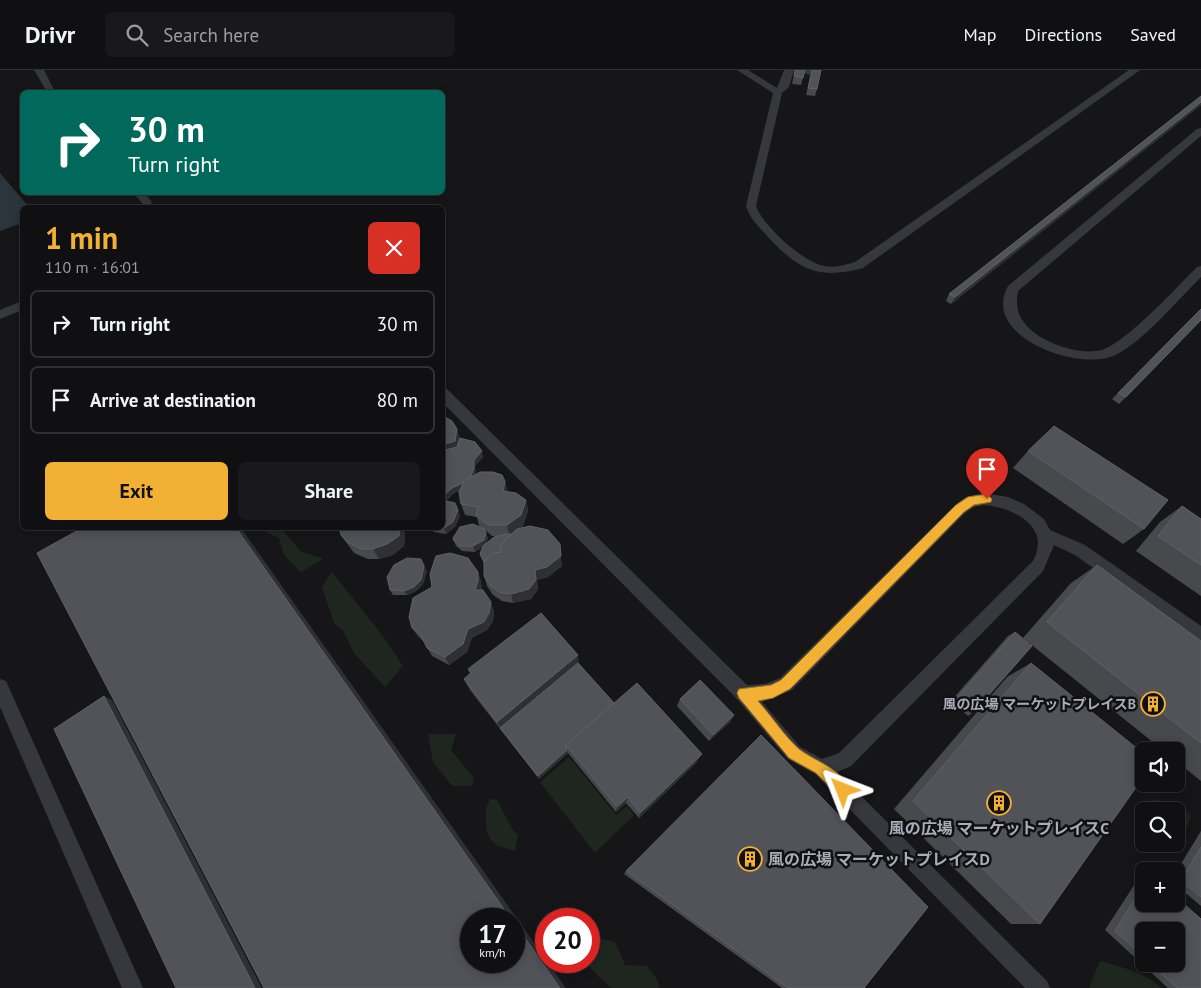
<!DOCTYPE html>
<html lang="en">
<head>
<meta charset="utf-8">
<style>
  :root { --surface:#101012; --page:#19191b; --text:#f1f3f6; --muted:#9c9d9f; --line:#303032; --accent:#f2b134 }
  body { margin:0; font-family:"PT Sans","Noto Sans JP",sans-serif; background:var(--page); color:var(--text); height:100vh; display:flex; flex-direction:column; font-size:19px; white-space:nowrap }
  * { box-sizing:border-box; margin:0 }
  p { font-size:16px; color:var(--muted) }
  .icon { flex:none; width:28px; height:28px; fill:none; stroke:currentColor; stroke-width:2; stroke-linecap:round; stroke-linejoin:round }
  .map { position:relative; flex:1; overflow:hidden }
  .side { position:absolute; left:20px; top:135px; width:425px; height:325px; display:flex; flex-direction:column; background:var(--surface); border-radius:8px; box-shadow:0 2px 12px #0003,0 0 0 1px var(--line) }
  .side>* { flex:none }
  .banner { position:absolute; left:20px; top:20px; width:425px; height:105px; border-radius:8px; box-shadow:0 2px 12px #0003,0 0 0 1px var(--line); background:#00695c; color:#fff; overflow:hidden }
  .tools { position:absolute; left:1135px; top:672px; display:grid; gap:10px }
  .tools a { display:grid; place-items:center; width:50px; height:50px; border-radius:8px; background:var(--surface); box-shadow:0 2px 12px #0003,0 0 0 1px var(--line); font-size:25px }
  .speed { position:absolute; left:460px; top:838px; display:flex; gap:10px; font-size:25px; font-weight:700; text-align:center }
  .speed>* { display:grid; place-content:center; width:65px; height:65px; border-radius:50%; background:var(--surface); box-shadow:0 2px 12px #0003,0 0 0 1px var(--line); line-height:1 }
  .speed small { font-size:12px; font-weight:400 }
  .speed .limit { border:8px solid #d22; background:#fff; color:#111 }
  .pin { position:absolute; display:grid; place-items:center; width:42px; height:42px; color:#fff; margin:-51px -21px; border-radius:50% 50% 50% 0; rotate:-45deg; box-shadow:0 0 5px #0007 }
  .pin .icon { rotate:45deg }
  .me { position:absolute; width:55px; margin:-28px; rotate:315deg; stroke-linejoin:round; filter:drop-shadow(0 0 4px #0008) }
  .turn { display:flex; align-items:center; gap:18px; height:105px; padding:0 25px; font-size:22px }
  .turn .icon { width:65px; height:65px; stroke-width:2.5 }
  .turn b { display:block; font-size:35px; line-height:42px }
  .round { display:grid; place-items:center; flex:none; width:52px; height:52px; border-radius:8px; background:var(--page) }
  .headline { display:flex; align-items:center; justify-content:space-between; height:85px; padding:0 25px }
  h1 { font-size:30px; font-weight:800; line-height:38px; color:var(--accent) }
  .action { display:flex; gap:10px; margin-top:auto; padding:10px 25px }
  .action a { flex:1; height:58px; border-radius:8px; background:var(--accent); color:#111; font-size:20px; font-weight:800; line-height:58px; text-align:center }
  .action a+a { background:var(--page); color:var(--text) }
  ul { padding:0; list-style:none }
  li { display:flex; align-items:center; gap:15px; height:68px; margin:0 10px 8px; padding:0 15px; border:2px solid var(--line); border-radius:8px }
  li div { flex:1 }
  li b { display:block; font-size:19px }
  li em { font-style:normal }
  header { display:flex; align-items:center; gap:30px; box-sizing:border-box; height:70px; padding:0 25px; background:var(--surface); border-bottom:1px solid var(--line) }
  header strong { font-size:24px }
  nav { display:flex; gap:28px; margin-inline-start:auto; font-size:18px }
  .search { width:350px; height:45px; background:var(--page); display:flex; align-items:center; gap:12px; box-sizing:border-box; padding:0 18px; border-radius:8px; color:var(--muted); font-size:19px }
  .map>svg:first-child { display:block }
  .green { fill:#1e261f }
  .water { fill:#2c353c }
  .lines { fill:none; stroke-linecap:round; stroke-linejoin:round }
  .service { fill:#37383d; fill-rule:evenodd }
  .wall { fill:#47494d; fill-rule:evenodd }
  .shaded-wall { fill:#2f3033 }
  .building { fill:#525359; stroke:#5f6168 }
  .route { fill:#f2b134; stroke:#9d7322 }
  .labels { text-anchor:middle; stroke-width:5; stroke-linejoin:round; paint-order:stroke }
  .poi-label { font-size:14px; font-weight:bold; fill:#a8adb8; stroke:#111113; text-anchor:end }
  .near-poi-label { font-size:16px; font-weight:bold; fill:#a8adb8; stroke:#111113 }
</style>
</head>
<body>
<header>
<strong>Drivr</strong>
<div class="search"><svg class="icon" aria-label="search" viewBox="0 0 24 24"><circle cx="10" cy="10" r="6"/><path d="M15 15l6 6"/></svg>Search here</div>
<nav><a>Map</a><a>Directions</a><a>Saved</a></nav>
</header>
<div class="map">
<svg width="1201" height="918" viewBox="0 0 1201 918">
  <rect width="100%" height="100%" fill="#161618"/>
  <!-- green -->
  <g class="green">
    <polygon points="263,458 281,458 300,481 323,489 301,502 284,485 279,468 266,462"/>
    <polygon points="332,502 383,566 403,596 385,617 354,583 343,561 334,553 322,517"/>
    <polygon points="428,664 456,664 451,680 474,708 472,716 452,716 433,692"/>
    <polygon points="569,687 616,745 627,736 634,745 595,783 540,712"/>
    <path d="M490,729L497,730L513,760L518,765L515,781C498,776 488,775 486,755C485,745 485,739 490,729Z"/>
    <polygon points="1152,729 1179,734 1191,746 1187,757 1176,752 1176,741 1144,741 1144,753 1142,753 1134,745"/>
    <polygon points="589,865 615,872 625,895 647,896 658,911 659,918 611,918 583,891 589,891"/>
    <path d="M1100,891C1121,897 1145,902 1161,918H1089Z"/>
  </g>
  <!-- water -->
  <polygon class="water" points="0,103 29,137 22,138 22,153 0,161"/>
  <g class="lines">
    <!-- service -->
    <g class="service">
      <polygon points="34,0 44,0 55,22 47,22"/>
      <path d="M737,0H748L777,18L784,0H794L789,17L782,23L756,136C763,156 803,192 824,196C835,198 845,195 855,192L1129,0H1140L863,198C818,210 799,200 768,167C759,157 750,149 746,136L773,23Z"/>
      <polygon points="804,0 814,0 814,2 809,5 806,4"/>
      <path d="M1201,58V66L1018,221C1014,241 1021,254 1039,266C1055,276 1082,285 1101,280C1124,275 1178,216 1197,197L1201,196V207C1180,228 1139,276 1113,286C1077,301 980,266 1008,216L1197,59Z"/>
      <polygon points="132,122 144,122 152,132 151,134 143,134"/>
      <polygon points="22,231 22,240 0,249 0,240"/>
      <path d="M442,318L447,319L747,615L765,614L780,608L955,435L966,427L984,423L1008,427L1024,434L1044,449L1050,460L1085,475L1201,556V574L1075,485L1054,475L1043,501L851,696L837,702L1047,911L1050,918H1025L815,704L788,689L737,629L442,332ZM984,435C1012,437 1052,456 1033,491L839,683L822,689L800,677L762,632L792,620L965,443L974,437Z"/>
      <polygon points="0,609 6,611 143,918 122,918 0,637"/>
    </g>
  </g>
  <!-- wall -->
  <g class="wall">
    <polygon points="795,0 805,0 801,15 792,14"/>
    <polygon points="812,0 817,19 815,26 806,25"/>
    <polygon points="1201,26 1201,35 951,234 946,231 949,224"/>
    <polygon points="1201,239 1126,327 1119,334 1112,329"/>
    <path d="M442,348L460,368L483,387L475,396L476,404L505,411L507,422L526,430L528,441L523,456L520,458L562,496L548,507L537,510L538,519L531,529L513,533L502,531L493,525L487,516L484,506V493L480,484L483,476L475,482L462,481L456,476L453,468L482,458L479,456L477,447L465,445L461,434L459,421L454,423L446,431L460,446L455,457L446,464L434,462L432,458H442ZM485,460L492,466H498L486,474L488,468Z"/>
    <polygon points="1028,381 1144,459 1123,474 1013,398"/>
    <polygon points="1182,436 1201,449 1201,526 1136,481 1160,452"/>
    <polygon points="339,458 403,458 405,464 404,476 393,485 379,489 368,489 354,483 341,465"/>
    <polygon points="1097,495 1201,571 1201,711 1176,691 1176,681 1164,681 1023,568 1071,513"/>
    <polygon points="427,501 423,514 416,521 407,525 393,525 390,520"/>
    <polygon points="478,502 481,512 482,520 494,541 493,551 487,560 472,568 467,582 449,595 432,586 424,572 418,566 412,558"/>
    <polygon points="1015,562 974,642 968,646 951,631 1008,566"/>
    <polygon points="578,585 578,593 614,633 697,692 639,748 626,733 616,742 568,683 539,709 470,620 464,609 470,603 468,599"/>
    <polygon points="1031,593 1040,854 1011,854 894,739 1007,607"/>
    <polygon points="680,629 734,645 730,652 709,671 677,636"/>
    <polygon points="1201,761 1201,836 1176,815 1176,802"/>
    <polygon points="626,801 864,918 782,918 624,804"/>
    <path d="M1144,805V834L1201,918H1168L1105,860L1140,806ZM1144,861L1176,894H1144Z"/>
  </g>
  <!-- shaded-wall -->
  <g class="shaded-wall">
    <polygon points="1201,32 1201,35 951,234 955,227"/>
    <polygon points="457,359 461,371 459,383 442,389 442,375"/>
    <polygon points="482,381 483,387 475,396 476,404 466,419 454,423 442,434 442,427"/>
    <polygon points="505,411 508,423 503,421"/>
    <polygon points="526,430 528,441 523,456 509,465 507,455"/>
    <polygon points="458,440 460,446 455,457 446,464 444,458"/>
    <polygon points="236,458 241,458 566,918 560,918 514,852 514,849 511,849"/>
    <polygon points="400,458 403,458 405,464 404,476 393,485 379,489 373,479"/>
    <polygon points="486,463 488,468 485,475 475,482 473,476"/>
    <polygon points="560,474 562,496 548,507 537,510 538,519 531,529 513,533 511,524"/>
    <polygon points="421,489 427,501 423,514 416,521 407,525 404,521"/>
    <polygon points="478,502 481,512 482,521 475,520"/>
    <polygon points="491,532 494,541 493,551 487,560 472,568 467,582 449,595 445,587"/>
    <polygon points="578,585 579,597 500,658 502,661 497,652"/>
    <polygon points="104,626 112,630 262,918 255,918"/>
    <polygon points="734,645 730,652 709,671 713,665"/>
    <polygon points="567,680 568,683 539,709 538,706"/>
    <polygon points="702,684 697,692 639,748 640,743"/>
    <polygon points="628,727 626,733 616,742 617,737"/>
  </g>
  <!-- building -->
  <g class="building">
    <polygon points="795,0 805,0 803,8 794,6"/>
    <polygon points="812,0 821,0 817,19 808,18"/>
    <polygon points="1201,26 1201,32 955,227 949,224"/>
    <polygon points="1201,239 1201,250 1126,327 1118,323"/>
    <polygon points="445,347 452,351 457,359 455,371 442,375 442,348"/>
    <polygon points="1054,356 1168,430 1144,459 1028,381"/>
    <polygon points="460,368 475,372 482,381 474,390 474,398 471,406 464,411 463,413 452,418 442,427 442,382 445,380 457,377"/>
    <polygon points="480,402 493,402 502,405 505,411 503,421 516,423 526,430 521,445 507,455 489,455 476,446 478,437 461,434 459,422 464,411"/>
    <polygon points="442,430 455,433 458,440 453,452 444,458 439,458 442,458"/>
    <polygon points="1182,436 1201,449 1201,495 1158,466"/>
    <polygon points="473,454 484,459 486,463 484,470 473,476 460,476 454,471 453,468 460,457"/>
    <polygon points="530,456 548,460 560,474 561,486 547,497 535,500 536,510 529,519 511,524 499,522 490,515 484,506 484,491 493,483 502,482 500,477 503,472 517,459"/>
    <polygon points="82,458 236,458 511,849 471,849 471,891 514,891 514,852 560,918 264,918 37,483"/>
    <polygon points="339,458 400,458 399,466 387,474 373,479 361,479 347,472 341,465"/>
    <polygon points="507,464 511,464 503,472 500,477 502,482 493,483 484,491 484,492 480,484 483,476 494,467"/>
    <polygon points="450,483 468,488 478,502 478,511 475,520 483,520 491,532 489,543 484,552 468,559 463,574 445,587 427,578 421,565 412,558 409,547 413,528 432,517 430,504 436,486"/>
    <polygon points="407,488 421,489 424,496 421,510 414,517 404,521 390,520 387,507 394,495"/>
    <polygon points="1097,495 1201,571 1201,673 1047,552"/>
    <polygon points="541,543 578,585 497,652 464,609 471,603 468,599"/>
    <polygon points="1015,562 1032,576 974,642 957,628"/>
    <polygon points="578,593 614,633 566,675 567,680 538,706 500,658"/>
    <polygon points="1031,593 1144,684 1144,706 1040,854 913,731"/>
    <polygon points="700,610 734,645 713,665 680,629"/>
    <polygon points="637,613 702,684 640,743 628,727 617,737 566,675"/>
    <polygon points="104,626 255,918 176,918 54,659"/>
    <polygon points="761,665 928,837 864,918 788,918 626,801"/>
    <polygon points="1201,777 1201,827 1181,810"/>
    <polygon points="1144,814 1144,834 1176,834 1176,827 1201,849 1201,918 1177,918 1151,894 1176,894 1176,861 1144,861 1144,887 1115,861"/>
  </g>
  <!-- route -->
  <path class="route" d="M987,424L992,429L991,432L974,435L964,442L790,619L773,628L758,631C770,644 786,668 799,679C816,692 841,698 850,720L848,725L843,727L838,725L816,703L789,688L739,628L737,623L739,619L771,615L781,610L956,435L968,427Z"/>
  <!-- icons -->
  <defs>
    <g id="building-ring" transform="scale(1.25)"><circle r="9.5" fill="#111113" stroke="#f2b134" stroke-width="1.5"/><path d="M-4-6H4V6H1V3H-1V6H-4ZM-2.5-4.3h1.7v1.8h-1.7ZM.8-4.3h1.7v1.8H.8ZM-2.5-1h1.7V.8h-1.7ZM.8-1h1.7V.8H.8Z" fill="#f2b134"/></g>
  </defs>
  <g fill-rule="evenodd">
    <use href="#building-ring" x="1153" y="634"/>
    <use href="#building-ring" x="999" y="733"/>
    <use href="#building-ring" x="750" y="789"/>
  </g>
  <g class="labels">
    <!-- poi labels -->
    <g class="poi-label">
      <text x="1136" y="639">風の広場 マーケットプレイスB</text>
    </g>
    <!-- near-poi labels -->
    <g class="near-poi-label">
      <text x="999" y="764">風の広場 マーケットプレイスC</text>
      <text x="768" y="795" text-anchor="start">風の広場 マーケットプレイスD</text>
    </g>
  </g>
</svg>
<div class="tools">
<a><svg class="icon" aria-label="sound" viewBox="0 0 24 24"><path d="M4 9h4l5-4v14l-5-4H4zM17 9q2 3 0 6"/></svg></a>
<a><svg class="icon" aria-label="search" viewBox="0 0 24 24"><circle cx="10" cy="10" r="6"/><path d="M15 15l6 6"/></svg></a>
<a>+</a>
<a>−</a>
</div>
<div class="speed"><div>17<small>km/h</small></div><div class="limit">20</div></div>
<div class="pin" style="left:987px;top:429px;background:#d93025"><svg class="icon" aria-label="arrive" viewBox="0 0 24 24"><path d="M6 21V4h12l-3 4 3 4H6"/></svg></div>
<svg class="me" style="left:843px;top:720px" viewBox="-20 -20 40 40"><path d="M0-17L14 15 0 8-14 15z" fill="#f2b134" stroke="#fff" stroke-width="4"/></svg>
<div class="banner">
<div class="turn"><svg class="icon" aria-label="right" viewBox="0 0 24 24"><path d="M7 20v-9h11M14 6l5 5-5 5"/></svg><div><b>30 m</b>Turn right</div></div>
</div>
<section class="side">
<div class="headline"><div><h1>1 min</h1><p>110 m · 16:01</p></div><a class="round" style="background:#d93025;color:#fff"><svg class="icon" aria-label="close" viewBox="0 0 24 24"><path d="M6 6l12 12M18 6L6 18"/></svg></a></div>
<ul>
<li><svg class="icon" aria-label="right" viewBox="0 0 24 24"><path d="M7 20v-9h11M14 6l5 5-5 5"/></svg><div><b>Turn right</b></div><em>30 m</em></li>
<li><svg class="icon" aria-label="arrive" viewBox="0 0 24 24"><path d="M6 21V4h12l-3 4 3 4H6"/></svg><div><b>Arrive at destination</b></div><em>80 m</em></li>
</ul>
<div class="action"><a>Exit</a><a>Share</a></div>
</section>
</div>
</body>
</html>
